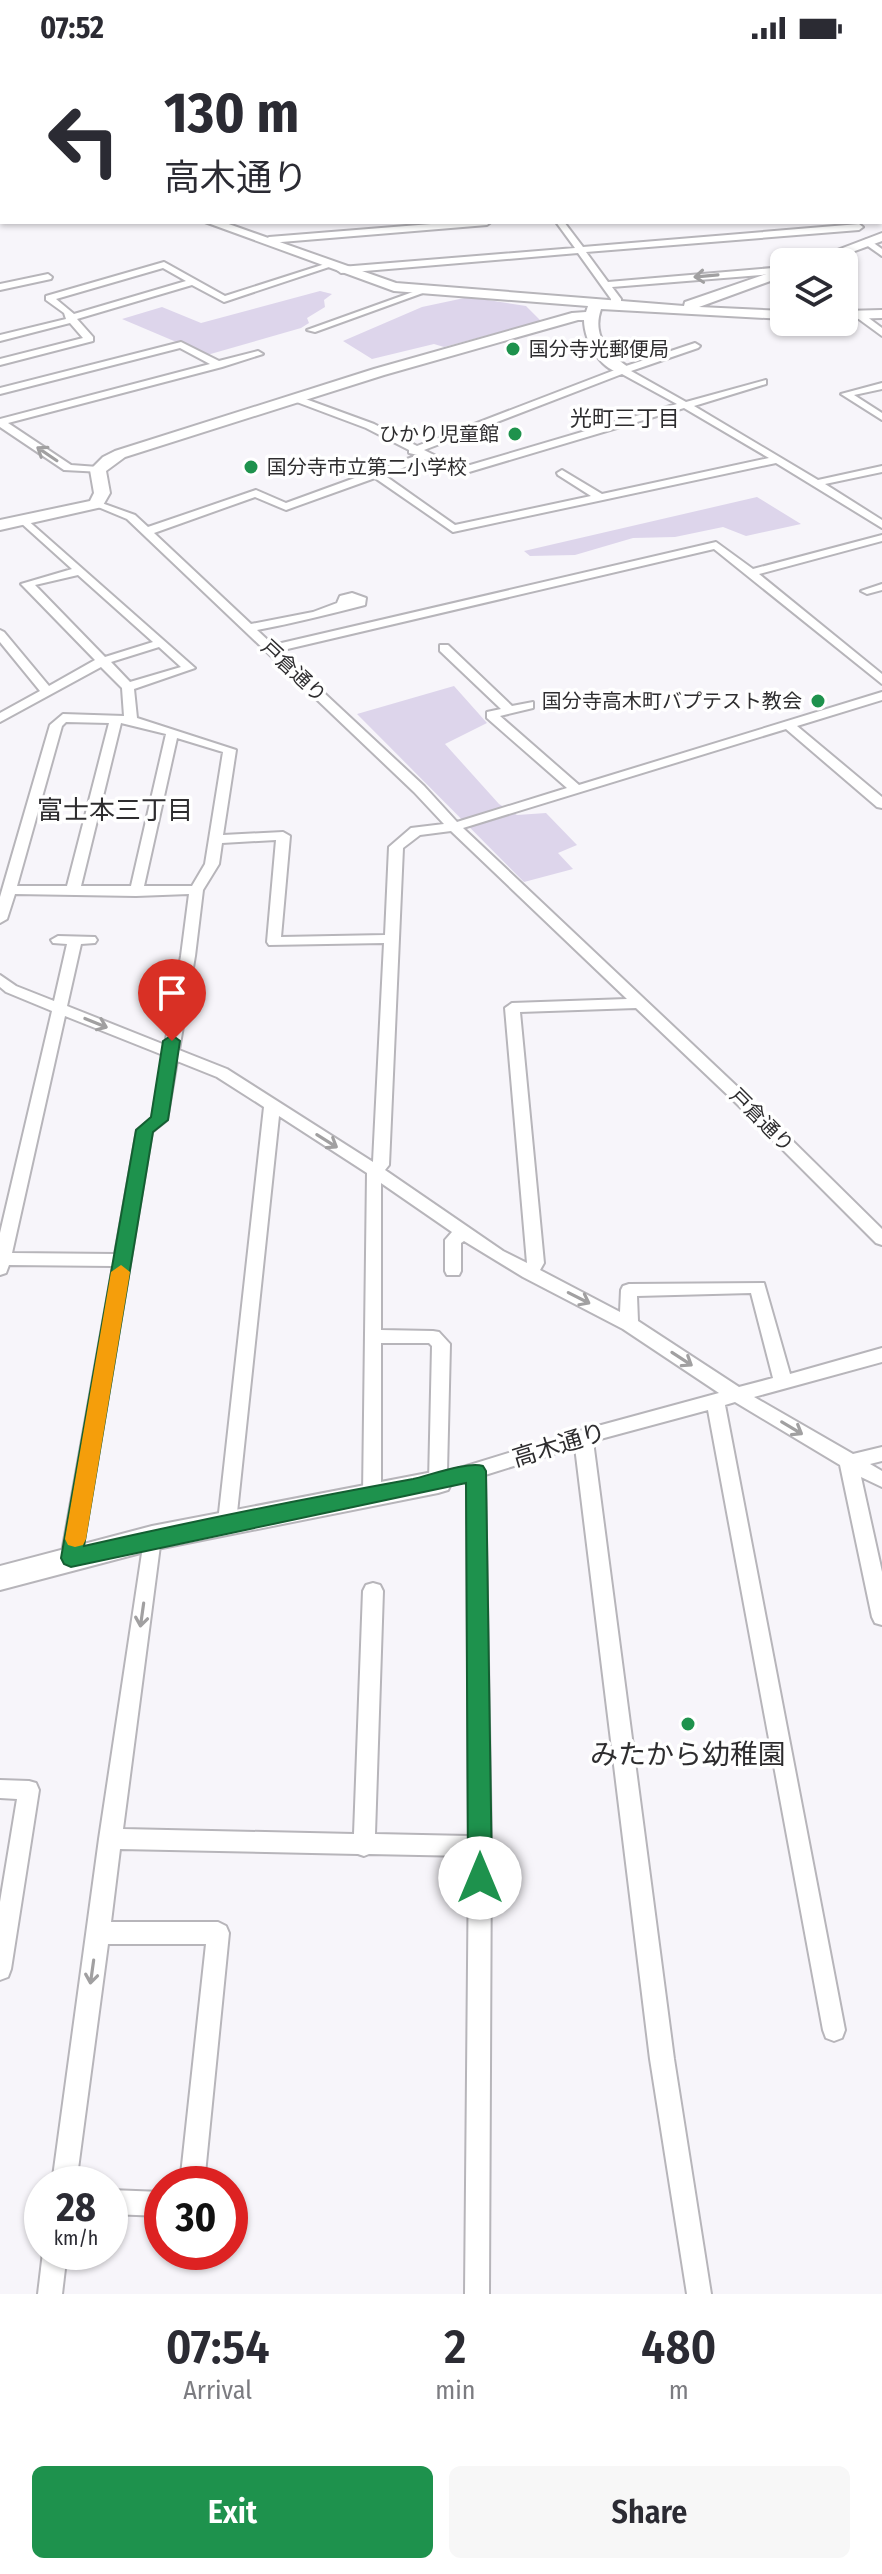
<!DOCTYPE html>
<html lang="en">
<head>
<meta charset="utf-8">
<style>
  :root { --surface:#fff; --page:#f7f7f7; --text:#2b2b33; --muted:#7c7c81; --accent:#1e924d }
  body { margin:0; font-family:"Fira Sans Condensed","Noto Sans JP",sans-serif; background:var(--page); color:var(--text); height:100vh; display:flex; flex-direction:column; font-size:30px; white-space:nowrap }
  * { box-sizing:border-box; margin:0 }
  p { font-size:26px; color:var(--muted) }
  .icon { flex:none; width:44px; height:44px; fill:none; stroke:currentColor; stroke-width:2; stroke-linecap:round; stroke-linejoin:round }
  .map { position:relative; height:2238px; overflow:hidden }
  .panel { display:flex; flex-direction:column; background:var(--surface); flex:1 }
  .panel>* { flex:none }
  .banner { position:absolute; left:0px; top:0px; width:882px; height:168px; box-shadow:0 2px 6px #0004; background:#fff; color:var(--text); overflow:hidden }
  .tools { position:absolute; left:770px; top:192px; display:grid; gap:16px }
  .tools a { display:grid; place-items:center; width:88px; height:88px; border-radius:12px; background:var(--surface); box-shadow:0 2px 6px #0004; font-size:40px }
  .speed { position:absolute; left:24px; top:2110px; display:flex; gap:16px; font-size:40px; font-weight:700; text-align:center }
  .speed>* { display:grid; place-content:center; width:104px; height:104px; border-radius:50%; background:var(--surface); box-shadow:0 2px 6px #0004; line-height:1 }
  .speed small { font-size:20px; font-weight:400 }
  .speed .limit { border:12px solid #d22; background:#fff; color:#111 }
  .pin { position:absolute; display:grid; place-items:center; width:68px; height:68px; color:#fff; margin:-82px -34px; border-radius:50% 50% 50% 0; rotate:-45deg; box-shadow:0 0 8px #0007 }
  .pin .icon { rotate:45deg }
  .me { position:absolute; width:88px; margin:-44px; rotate:0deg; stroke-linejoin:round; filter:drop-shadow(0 0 6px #0008) }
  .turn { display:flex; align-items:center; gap:28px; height:168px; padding:0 32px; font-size:36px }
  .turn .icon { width:104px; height:104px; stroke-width:2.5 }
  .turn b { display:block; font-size:56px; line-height:68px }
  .eta { display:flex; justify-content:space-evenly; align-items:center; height:136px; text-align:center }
  .eta b { font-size:48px; font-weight:600; line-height:56px }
  .button { display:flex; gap:16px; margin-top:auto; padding:16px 32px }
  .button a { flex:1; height:92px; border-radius:12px; background:var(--accent); color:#fff; font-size:32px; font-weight:600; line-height:92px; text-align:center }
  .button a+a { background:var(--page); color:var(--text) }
  .status { display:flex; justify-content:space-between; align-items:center; height:56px; padding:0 40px; background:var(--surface); direction:ltr }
  .status svg { height:22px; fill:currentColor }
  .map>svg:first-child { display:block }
  .green { fill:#ddd5eb }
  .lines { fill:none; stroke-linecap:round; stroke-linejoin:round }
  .street-casing { stroke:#b7b5ba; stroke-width:4 }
  .secondary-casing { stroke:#b7b5ba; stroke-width:4 }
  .street { fill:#fff; fill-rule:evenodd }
  .secondary { fill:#fff; fill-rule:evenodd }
  .oneway { stroke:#a1a0a1 }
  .route { fill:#1e924d; stroke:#145f32; stroke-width:2 }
  .slow { fill:#f59e0b }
  .poi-dot { fill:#1e924d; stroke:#fff; stroke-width:3 }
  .labels { text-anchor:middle; stroke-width:7; stroke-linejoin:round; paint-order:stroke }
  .far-poi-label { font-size:20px; fill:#2e2d2f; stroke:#fff; text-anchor:start }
  .far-street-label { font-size:20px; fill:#2e2d2f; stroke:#fff }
  .far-neighbourhood-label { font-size:22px; fill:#2e2d2f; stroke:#fff }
  .street-label { font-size:24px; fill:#2e2d2f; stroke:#fff }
  .neighbourhood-label { font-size:26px; fill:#2e2d2f; stroke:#fff }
  .near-poi-label { font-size:28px; fill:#2e2d2f; stroke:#fff }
</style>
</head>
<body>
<div class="status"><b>07:52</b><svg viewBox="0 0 49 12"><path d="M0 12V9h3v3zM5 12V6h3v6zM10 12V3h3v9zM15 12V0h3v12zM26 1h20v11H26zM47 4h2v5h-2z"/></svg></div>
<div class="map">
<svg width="882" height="2238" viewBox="0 0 882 2238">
  <rect width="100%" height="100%" fill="#f7f5fa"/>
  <!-- green -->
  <g class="green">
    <polygon points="320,235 332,238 324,244 325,251 307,262 309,267 301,272 207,299 122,263 162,251 201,267"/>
    <polygon points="469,241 526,250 541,265 444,291 434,288 372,303 343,285 422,251"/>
    <polygon points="757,441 801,468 746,480 723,471 675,481 633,482 575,499 530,500 524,495"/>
    <polygon points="454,630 487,667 445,688 499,748 517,759 546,757 577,789 558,797 573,813 524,826 357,658"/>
  </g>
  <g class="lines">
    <!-- street casing -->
    <g class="street-casing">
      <g id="street">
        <polygon points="122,0 130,0 130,1 123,2"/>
        <rect x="880" y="15" width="2" height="5"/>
        <rect x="0" y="25" width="2" height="4"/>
        <rect x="0" y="51" width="2" height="4"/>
        <rect x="0" y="93" width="2" height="4"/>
        <rect x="880" y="132" width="2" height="4"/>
        <polygon points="456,166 491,166 487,169 269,187 265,184 269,181"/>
        <polygon points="556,166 564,166 583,191 859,168 863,171 859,174 586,196 608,226 784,211 784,217 612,231 621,243 621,250 616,253 611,250 611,243 578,197 341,217 337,214 341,211 575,192"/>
        <polygon points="868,183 882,193 882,200 865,188 865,184"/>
        <path d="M164,206L225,240L325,208L332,210L224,246L192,229L77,263L93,281V285L0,309V303L83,282L70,267L0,285V279L66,263L64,257L46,244V240ZM163,212L186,225L74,258L56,243Z"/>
        <polygon points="48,218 52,221 51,223 0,234 0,228"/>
        <polygon points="424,232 431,234 315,276 307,274"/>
        <polygon points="856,257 862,257 882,272 882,280 856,261"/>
        <polygon points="181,286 219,305 258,295 263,298 222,311 8,367 71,409 98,411 103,414 102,416 64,414 0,371 0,363 210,308 180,292 0,338 0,332"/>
        <path d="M695,287L700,290L698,292L631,315L686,346L766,324V328L694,350L818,424L882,410V416L825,428L882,464V472L776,407L453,476L375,422L286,454L255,441L154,477L251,568L313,556L337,547L340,540L352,537L366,542L365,549C330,558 294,567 257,574L273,589L716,486L753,513L882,479V485L759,518L882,618V628L714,493L279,595L424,730L457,766L567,732L487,662V656L501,653L440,595V589H448L512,650L533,646V652L500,660L579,729L882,636V644L797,670L882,741V752L877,751L786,673L463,772L744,1037L882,1173V1189L876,1187L734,1045L636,952L520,956L544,1207L540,1214L620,1256L621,1234L623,1230L629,1228L764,1227L790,1318L882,1292V1306L754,1341L853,1398L882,1391V1405L870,1408L882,1415V1431L861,1421L882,1516V1569L875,1567L872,1561L840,1409L735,1346L725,1349L845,1974L842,1982L834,1985L826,1982L823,1974L708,1354L593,1385L674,2003L711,2238H687L650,2003L575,1391L485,1419L491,1790L489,2238H465L469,1800L369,1798L364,1800L358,1798L120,1793L111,1866H218L226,1870L229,1877L204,2128H180L206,1888H108L76,2128H52L99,1783L145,1477L152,1474L159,1477L161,1482L123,1773L354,1778L363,1535L366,1529L373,1527L380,1529L383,1535L375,1778L469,1780L467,1424L438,1433L431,1431L429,1426L432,1290L429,1287H381V1439L379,1444L372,1446L365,1444L363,1439L367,1117L279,1060L236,1466L234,1471L227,1474L220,1471L218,1466L264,1051L217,1021L177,1005L167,1064L152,1076L81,1502L78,1508L71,1510L64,1508L61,1502L113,1210L9,1209L6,1217L0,1219V1177L52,955L6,936L0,931V919L16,930L54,945L67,888L53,887L51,884L58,880L95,881L97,884L95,887L81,888L67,950L165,989L181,900L189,838L136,840L15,838L7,863L0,867V841L50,669L63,658L124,660L122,632L101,611L0,666V657L40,635L0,586V574L4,576L49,630L95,604L21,528L72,513L21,467L20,465L25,462L195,612L134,633L137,662L236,694L223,779L283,776L290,780L281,881L385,879L389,791L411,772L444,768L414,736L127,463L91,448L96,445L135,459L148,471L256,434L286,447L418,399L409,397V394L366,372L294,345V341H300L374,368L417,390L620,312ZM622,318L677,348L460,412L424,394ZM684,352L769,402L602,438L562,414L557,417L558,419L591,440L455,469L384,419L426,403L459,419ZM78,519L153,586L105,601L35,529ZM159,591L181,611L130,626L111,606ZM66,666L109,667L67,830H17L62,670ZM121,667L166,678L131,830H81ZM177,682L223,696L205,808L192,830H144ZM451,775L627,943L512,947L505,952L527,1207L503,1195L385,1114L389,1109L403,792L420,779ZM276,784L267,886L269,889L384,887L373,1106L227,1013L179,994L195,900L203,834L219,808L222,787ZM65,960L163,999L152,1062L137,1074L115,1198L12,1197ZM381,1127L452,1176L445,1184V1215L447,1219H459L461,1215V1187L464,1185L523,1221L623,1273L719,1337L583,1374L447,1416L450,1288L439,1276L433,1275L381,1274ZM751,1237L773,1322L739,1331L638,1265L637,1240Z"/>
        <polygon points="882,327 882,333 854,339 882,357 882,364 841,338"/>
        <polygon points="882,528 882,534 867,538 861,535"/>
        <polygon points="0,1724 29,1725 36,1727 39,1734 11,1913 8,1921 0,1924 0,1846 17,1743 0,1742"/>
        <polygon points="110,2134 162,2136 162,2160 110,2158"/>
        <polygon points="43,2196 67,2196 62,2238 38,2238"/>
      </g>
    </g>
    <!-- secondary casing -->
    <g class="secondary-casing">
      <g id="secondary">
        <polygon points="182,0 192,0 193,2 183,2"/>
        <rect x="0" y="78" width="2" height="6"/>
        <path d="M205,166H223L396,227L684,250L685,246L784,212V220L699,251L784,255V263L601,253C592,279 607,296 628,311V317C603,320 584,286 584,264H578L384,319L125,401L106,415L110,437L102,451L0,474V464L90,445L94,437L90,414L103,401L115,395L374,313L572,257L586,256L588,250L394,235Z"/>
        <polygon points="882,177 882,185 825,206 806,206"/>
        <polygon points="882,254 882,262 844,263 844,255"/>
        <polygon points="438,1415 448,1418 452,1426 448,1434 438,1437 152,1494 0,1534 0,1510 152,1470"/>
      </g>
    </g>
    <!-- street -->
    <use href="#street" class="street"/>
    <!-- secondary -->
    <use href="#secondary" class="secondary"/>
  </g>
  <!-- one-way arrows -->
  <defs><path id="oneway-shaft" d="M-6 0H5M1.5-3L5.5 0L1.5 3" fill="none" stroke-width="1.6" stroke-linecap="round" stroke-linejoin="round" transform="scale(2)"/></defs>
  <g class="oneway">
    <use href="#oneway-shaft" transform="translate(706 220) rotate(175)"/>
    <use href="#oneway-shaft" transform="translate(47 398) rotate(-146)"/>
    <use href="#oneway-shaft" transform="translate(96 967) rotate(22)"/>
    <use href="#oneway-shaft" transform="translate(327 1085) rotate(32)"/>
    <use href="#oneway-shaft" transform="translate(579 1242) rotate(27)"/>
    <use href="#oneway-shaft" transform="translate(682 1303) rotate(33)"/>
    <use href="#oneway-shaft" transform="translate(792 1372) rotate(31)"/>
    <use href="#oneway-shaft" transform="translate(142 1559) rotate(98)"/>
    <use href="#oneway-shaft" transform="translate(92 1916) rotate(98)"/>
  </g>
  <!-- route -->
  <path class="route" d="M172,979L180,985L168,1064L153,1076L84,1490C193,1465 303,1443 413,1423C430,1419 469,1405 483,1410L486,1415L492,1822L489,1830L480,1834L471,1830L468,1822L466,1427L71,1511L64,1508L61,1502L136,1074L151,1061L163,985Z"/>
  <!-- slow -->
  <polygon class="slow" points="121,1209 130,1216 86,1483 83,1489 75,1491 68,1489 65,1483 111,1216"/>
  <!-- markers -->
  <g class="poi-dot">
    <circle cx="513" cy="293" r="8"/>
    <circle cx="515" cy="378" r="8"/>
    <circle cx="251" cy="411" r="8"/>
    <circle cx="818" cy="645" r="8"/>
    <circle cx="688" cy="1668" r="8"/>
  </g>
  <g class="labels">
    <!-- far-poi labels -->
    <g class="far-poi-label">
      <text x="529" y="300">国分寺光郵便局</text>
      <text x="499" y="385" text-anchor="end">ひかり児童館</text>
      <text x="267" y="418">国分寺市立第二小学校</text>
      <text x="802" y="652" text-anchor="end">国分寺高木町バプテスト教会</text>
    </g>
    <!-- far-street labels -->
    <g class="far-street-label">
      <text transform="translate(294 615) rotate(43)" y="7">戸倉通り</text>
      <text transform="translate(762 1064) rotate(45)" y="7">戸倉通り</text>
    </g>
    <!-- far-neighbourhood labels -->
    <g class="far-neighbourhood-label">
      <text x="625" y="370">光町三丁目</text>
    </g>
    <!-- street labels -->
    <g class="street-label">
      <text transform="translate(559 1389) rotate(-17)" y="8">高木通り</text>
    </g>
    <!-- neighbourhood labels -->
    <g class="neighbourhood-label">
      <text x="115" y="763">富士本三丁目</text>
    </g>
    <!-- near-poi labels -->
    <g class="near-poi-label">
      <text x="688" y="1708">みたから幼稚園</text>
    </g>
  </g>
</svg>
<div class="tools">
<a><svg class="icon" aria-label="layers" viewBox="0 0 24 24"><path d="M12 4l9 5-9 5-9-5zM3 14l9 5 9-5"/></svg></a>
</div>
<div class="speed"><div>28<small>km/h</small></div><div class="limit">30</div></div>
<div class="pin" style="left:172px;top:985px;background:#d93025"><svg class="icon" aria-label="arrive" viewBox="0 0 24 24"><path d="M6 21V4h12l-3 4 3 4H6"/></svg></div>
<svg class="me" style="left:480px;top:1822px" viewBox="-20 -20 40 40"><circle r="19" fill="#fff"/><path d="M0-13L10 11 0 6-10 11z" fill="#1e924d"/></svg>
<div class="banner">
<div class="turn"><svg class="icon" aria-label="left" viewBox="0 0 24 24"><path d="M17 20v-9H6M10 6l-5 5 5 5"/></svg><div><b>130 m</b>高木通り</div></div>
</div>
</div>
<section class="panel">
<div class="eta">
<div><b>07:54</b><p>Arrival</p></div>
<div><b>2</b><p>min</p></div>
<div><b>480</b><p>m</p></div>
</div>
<div class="button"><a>Exit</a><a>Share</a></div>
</section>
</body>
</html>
